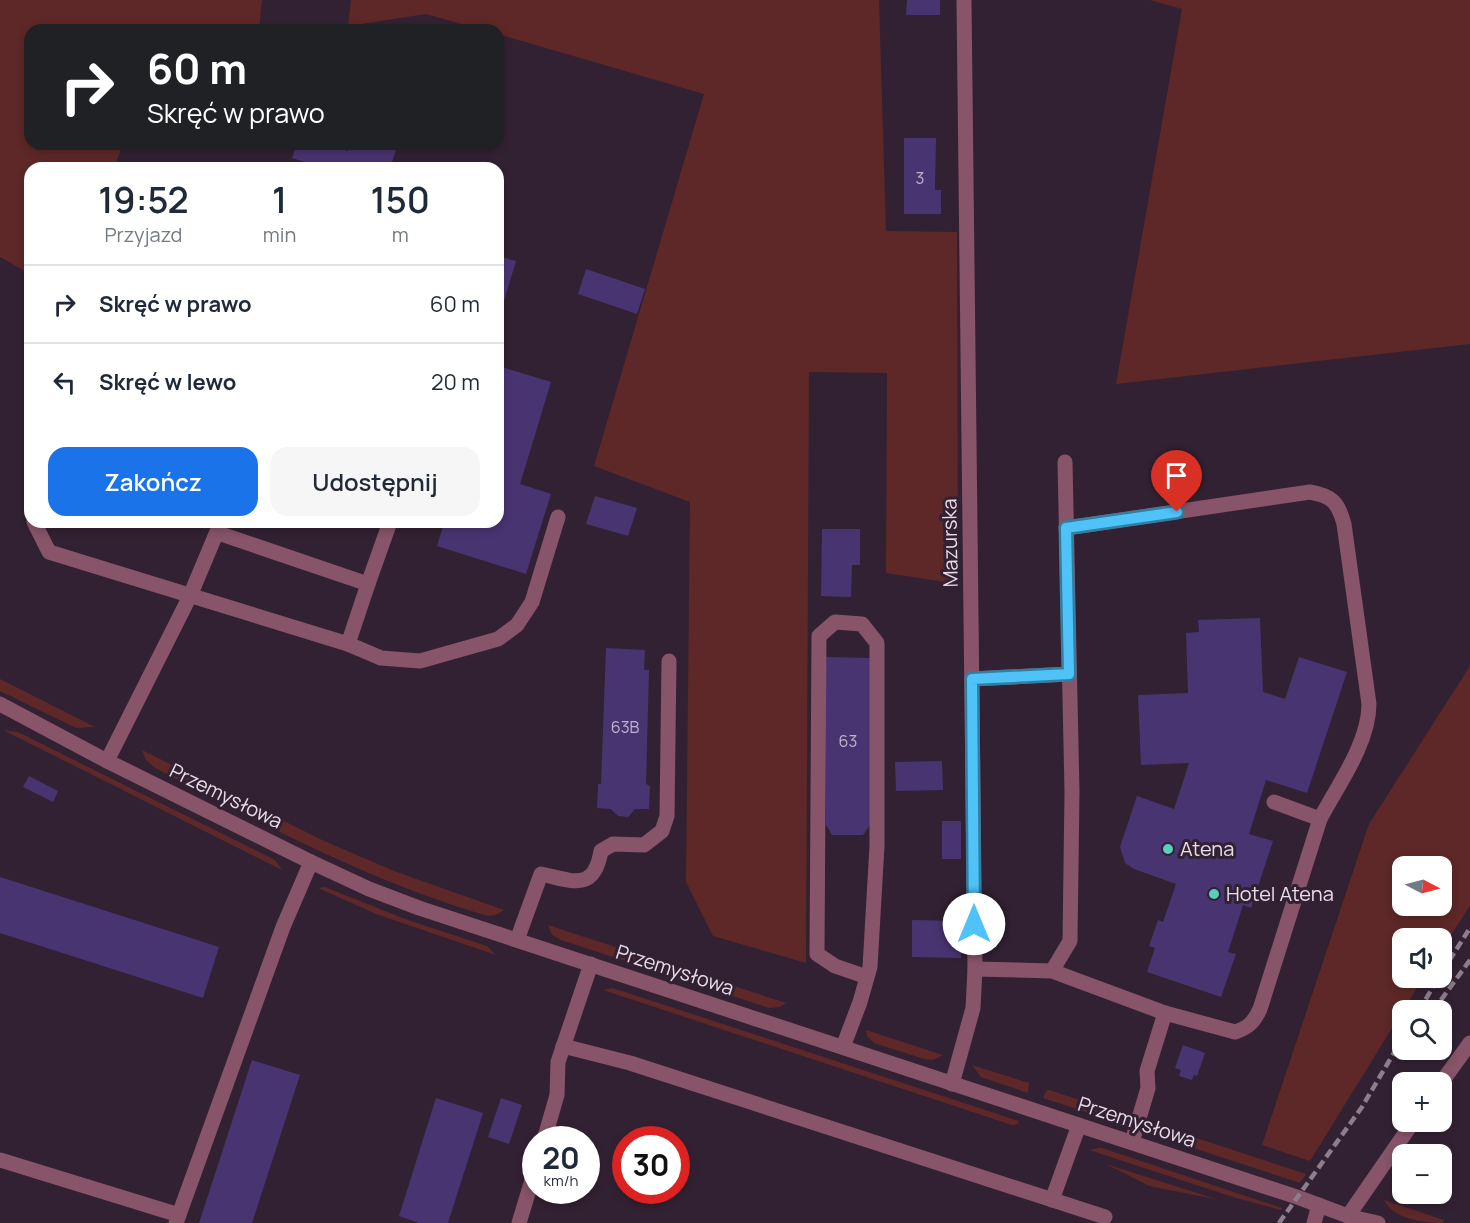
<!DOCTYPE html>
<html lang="pl">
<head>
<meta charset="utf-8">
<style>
  :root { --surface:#fff; --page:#f6f6f7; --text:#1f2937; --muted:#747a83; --line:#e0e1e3; --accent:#1a73e8 }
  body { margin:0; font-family:Manrope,sans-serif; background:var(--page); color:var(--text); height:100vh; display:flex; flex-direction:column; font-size:22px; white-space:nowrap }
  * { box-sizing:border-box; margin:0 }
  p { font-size:20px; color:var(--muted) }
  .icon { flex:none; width:33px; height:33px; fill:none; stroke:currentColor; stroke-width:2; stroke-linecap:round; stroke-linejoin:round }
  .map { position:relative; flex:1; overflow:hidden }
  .details { position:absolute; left:24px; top:162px; width:480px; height:366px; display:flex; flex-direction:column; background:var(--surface); border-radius:18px; box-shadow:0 3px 9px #0003 }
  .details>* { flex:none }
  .guide { position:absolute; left:24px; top:24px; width:480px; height:126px; border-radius:18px; box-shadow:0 3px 9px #0003; background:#202124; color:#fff; overflow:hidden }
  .needle { width:39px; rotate:96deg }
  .fabs { position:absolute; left:1392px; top:856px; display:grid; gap:12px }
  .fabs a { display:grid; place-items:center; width:60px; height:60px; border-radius:12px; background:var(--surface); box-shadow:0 3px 9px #0003; font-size:30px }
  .speed { position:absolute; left:522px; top:1126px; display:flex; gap:12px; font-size:30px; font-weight:700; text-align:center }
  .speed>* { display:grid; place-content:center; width:78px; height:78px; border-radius:50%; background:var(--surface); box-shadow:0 3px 9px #0003; line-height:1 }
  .speed small { font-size:15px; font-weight:400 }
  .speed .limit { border:9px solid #d22; background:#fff; color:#111 }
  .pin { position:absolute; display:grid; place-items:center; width:51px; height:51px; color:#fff; margin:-62px -26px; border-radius:50% 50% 50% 0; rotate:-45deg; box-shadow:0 0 6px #0007 }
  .pin .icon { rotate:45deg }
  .me { position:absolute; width:66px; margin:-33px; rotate:0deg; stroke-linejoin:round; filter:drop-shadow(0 0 4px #0008) }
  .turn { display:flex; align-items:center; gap:21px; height:126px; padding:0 24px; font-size:27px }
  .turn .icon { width:78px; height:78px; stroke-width:2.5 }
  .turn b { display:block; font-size:42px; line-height:51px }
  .eta { display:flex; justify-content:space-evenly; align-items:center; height:102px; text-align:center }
  .eta b { font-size:36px; font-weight:600; line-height:42px }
  .action { display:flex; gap:12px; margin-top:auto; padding:12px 24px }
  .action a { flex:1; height:69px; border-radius:18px; background:var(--accent); color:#fff; font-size:24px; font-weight:600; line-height:69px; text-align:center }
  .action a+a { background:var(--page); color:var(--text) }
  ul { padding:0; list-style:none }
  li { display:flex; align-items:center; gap:18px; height:78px; padding:0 24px; border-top:2px solid var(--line) }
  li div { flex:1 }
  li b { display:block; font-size:22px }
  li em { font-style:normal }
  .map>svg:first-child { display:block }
  .green { fill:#5d2827; fill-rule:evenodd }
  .building { fill:#493472 }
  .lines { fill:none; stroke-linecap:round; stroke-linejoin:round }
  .lane { stroke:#875469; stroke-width:15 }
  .street { stroke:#875469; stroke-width:15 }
  .rail { stroke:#8d7e8d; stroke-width:4.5; stroke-dasharray:9 4.5; stroke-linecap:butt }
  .route-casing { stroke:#337fa1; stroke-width:15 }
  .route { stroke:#4fc3f7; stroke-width:10 }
  .poi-dot { fill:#5acebd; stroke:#322132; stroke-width:2 }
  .labels { text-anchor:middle; stroke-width:6; stroke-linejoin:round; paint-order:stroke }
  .number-label { font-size:16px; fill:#c0b2ca }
  .street-label { font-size:20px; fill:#e8dce8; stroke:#322132 }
  .poi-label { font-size:20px; fill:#e8dce8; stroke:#322132; text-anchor:start }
</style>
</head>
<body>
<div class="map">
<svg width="1470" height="1223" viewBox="0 0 1470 1223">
  <rect width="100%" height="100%" fill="#322132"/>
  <!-- green -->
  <g class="green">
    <polygon points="0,0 262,0 259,30 30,30 30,144 123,144 114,168 30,168 30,274 0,257"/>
    <polygon points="351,0 879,0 886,231 957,232 958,584 886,573 887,373 809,372 806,963 713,936 686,882 690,502 594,466 704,94 498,34 498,30 483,30 426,14 348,26"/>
    <polygon points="1150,0 1470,0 1470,344 1116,384 1182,9"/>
    <path d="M1470,666V906L1442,948V939H1402V978H1423L1310,1161L1262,1145L1369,824ZM1402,867H1442V906H1402Z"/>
    <polygon points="0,679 95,727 76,728 0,691"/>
    <polygon points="3,730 18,732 275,860 282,870"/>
    <path d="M142,750L322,840L394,871L504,910L496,915L488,916C371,882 262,824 155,768L146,760Z"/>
    <polygon points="325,887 405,919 487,946 496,955 376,914 318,888"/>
    <polygon points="548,925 786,1003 780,1007 769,1008 561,940 552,935"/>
    <polygon points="612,988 622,991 1019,1121 1018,1124 1012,1125 603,990"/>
    <polygon points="866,1030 943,1055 933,1060 924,1059 874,1043 867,1036"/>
    <polygon points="972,1065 1029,1083 1028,1093 981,1077"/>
    <polygon points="1049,1090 1120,1113 1111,1118 1104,1118 1043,1098 1046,1091"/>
    <polygon points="1160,1126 1306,1174 1300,1183 1172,1141 1161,1133"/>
    <polygon points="1099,1148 1102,1148 1282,1208 1281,1210 1236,1198 1089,1150"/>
    <polygon points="1106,1164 1219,1200 1149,1186"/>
    <path d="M1384,1200L1444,1220L1443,1223C1424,1223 1393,1219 1384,1200Z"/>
  </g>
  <!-- building -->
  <g class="building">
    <polygon points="907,0 940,0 940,15 906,15"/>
    <polygon points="904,138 936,138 935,190 941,190 941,214 904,214"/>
    <polygon points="297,144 326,144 348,151 350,144 398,144 390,168 324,168 292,158"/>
    <polygon points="498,256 516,261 499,318 498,318"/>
    <polygon points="586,269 645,289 637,314 578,294"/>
    <polygon points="498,366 551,382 520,484 551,494 526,574 437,546 444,523 454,526 455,522 498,522"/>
    <polygon points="595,496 637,508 628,536 586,524"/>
    <polygon points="822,529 860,529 860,565 852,565 851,597 821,596"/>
    <polygon points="1260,618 1263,692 1285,699 1299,657 1347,672 1307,793 1266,780 1249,834 1273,841 1251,908 1243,905 1228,952 1236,954 1221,997 1147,972 1155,948 1149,946 1158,920 1163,922 1176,884 1134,869 1125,863 1120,847 1137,796 1174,809 1189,763 1141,765 1138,695 1188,693 1186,633 1199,632 1198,620"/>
    <polygon points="606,648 645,650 644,670 649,670 646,784 650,786 649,809 635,809 628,817 618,816 611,809 597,808 598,784 601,784"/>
    <polygon points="826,657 870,658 870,825 863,835 832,835 826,825"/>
    <polygon points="942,761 943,790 896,791 895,762"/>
    <polygon points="29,776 58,791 53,802 23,787"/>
    <rect x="942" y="821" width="19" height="38"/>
    <polygon points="0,877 219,947 203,998 0,933"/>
    <polygon points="912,920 961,921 961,958 912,957"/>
    <polygon points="1183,1045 1205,1053 1197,1076 1194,1075 1192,1080 1179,1076 1181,1070 1175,1068"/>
    <polygon points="252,1060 300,1075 252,1223 199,1223"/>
    <polygon points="436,1098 483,1113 448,1223 419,1223 399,1216"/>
    <polygon points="501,1098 522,1105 509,1144 488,1137"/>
  </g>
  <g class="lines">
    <!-- lane -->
    <g class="lane">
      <polyline points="34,522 49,552 348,644 368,584 218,533"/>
      <path d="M1066,528L1310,492C1332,496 1338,502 1344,524L1369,704C1369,743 1338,785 1320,819"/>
      <polyline points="368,584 390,522"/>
      <polyline points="348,644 381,658 420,661 498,639 517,625 532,602 558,517"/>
      <polyline points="972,679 1069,674"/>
      <polyline points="107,761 190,596 221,522"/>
      <path d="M517,940L541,874C573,881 594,892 601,851L613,844L644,845L662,831L667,816L669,661"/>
      <polyline points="975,969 1052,971 1070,941 1072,792 1065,462"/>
      <path d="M1052,971L1165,1013L1235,1032C1248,1028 1254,1022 1260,1009L1320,819L1274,802"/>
      <polyline points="563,1046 630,1063 1105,1217"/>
      <polyline points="843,1047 860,1002 870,967 877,846 877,643 862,624 835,622 819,636 817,954 835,966 867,977"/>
      <polyline points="1441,1083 1470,1043"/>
      <polyline points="544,1140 557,1095 558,1062 591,964"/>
      <polyline points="1132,1142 1148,1088 1147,1071 1165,1013"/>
      <polyline points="0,1160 179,1215"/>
      <polyline points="1052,1200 1079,1125"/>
      <polyline points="1348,1216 1413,1122"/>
      <polyline points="176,1223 283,927 311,862"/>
      <polyline points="519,1223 536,1167"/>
      <polyline points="1314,1223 1319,1205"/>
    </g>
    <!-- street -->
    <g class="street">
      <polyline points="0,704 107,761 311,862 369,889 419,908 1297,1197 1348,1216 1359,1223"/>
      <polyline points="952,1084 973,1008 975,969 964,0"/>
      <polyline points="1351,1217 1378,1223"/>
    </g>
    <!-- rail -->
    <g class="rail">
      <polyline points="1442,972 1470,928"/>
      <polyline points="1419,1011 1438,978"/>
      <polyline points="1433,1011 1470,960"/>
      <polyline points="1279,1223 1362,1107 1402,1039"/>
    </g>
  </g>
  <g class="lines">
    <!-- route casing -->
    <g class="route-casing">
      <polyline id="route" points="974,924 972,679 1069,674 1066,528 1177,512"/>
    </g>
    <!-- route -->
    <use href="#route" class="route"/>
  </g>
  <!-- markers -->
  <g class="poi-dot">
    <circle cx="1168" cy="849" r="6"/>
    <circle cx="1214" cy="894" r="6"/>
  </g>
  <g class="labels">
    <!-- number labels -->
    <g class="number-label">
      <text x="920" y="184">3</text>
      <text x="625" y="733">63B</text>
      <text x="848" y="747">63</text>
    </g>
    <!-- street labels -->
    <g class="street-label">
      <text transform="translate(950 543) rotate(-91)" y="7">Mazurska</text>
      <text transform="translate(226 796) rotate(26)" y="7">Przemysłowa</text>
      <text transform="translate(675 970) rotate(18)" y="7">Przemysłowa</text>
      <text transform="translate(1137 1122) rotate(18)" y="7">Przemysłowa</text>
    </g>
    <!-- poi labels -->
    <g class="poi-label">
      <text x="1180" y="856">Atena</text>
      <text x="1226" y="901">Hotel Atena</text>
    </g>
  </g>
</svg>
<div class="fabs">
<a><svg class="needle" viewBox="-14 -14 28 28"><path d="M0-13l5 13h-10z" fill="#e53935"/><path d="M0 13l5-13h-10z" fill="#747a83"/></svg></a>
<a><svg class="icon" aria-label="sound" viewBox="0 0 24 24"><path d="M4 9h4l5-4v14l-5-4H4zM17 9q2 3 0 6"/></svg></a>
<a><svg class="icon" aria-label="search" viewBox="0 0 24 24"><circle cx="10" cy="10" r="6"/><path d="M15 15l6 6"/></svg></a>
<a>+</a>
<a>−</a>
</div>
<div class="speed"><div>20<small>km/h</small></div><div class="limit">30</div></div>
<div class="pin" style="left:1177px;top:512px;background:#d93025"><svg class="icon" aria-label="arrive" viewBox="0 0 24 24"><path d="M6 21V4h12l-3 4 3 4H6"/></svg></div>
<svg class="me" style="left:974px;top:924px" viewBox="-20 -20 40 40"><circle r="19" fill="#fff"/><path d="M0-13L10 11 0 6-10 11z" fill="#4fc3f7"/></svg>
<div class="guide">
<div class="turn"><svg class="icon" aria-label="right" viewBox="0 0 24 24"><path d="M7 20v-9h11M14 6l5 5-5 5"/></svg><div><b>60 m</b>Skręć w prawo</div></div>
</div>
<section class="details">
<div class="eta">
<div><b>19:52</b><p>Przyjazd</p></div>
<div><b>1</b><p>min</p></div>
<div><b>150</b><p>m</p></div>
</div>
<ul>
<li><svg class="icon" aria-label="right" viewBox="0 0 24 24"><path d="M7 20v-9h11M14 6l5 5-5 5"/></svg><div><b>Skręć w prawo</b></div><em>60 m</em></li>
<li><svg class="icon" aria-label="left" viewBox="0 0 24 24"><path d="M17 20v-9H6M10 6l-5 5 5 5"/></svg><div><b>Skręć w lewo</b></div><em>20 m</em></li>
</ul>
<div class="action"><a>Zakończ</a><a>Udostępnij</a></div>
</section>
</div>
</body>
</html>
